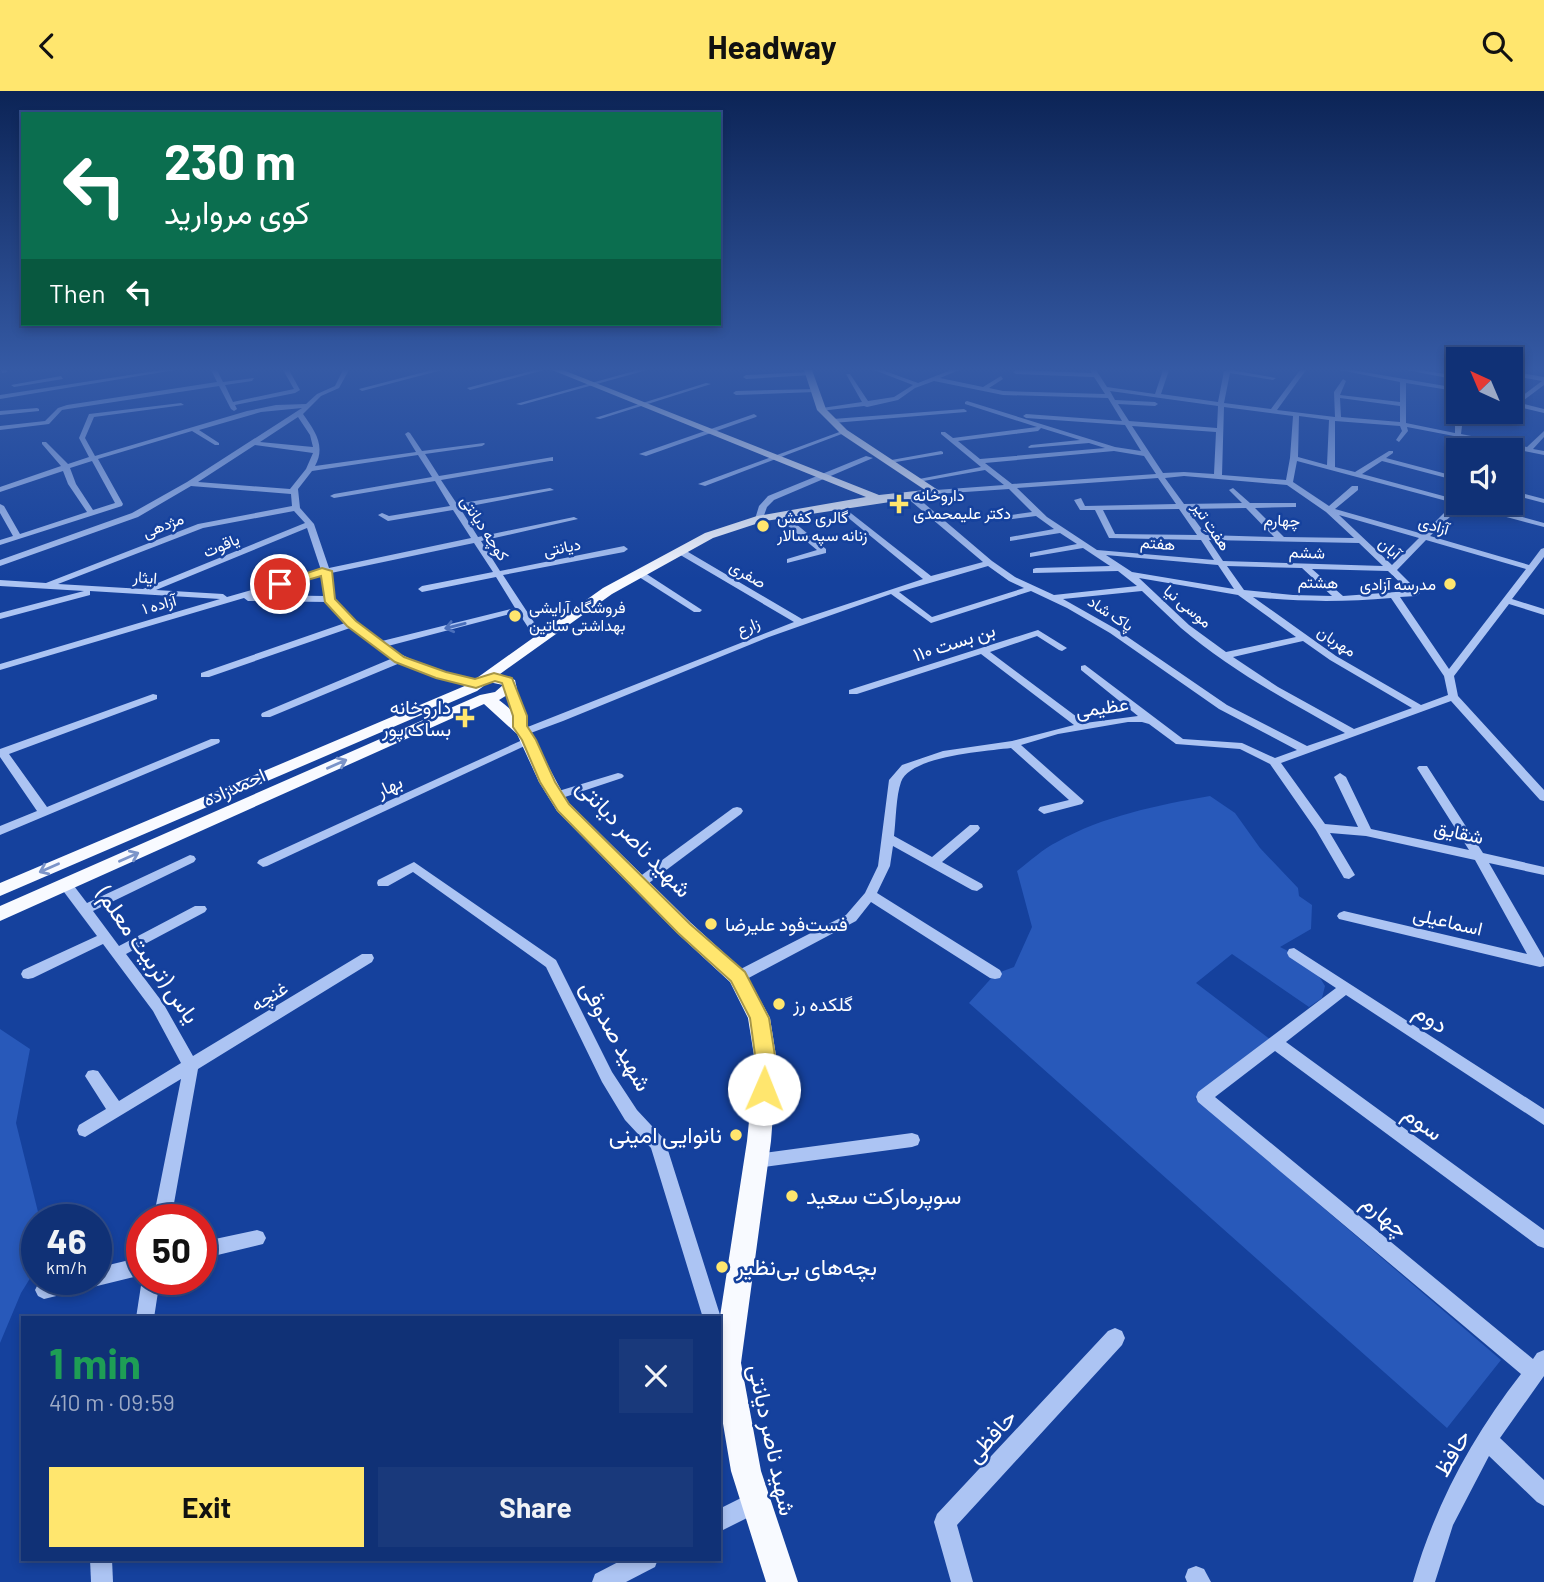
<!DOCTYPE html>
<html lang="en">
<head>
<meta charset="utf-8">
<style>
  :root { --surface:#103176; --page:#19397b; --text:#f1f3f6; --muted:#9ca9c5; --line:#304c88; --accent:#ffe66e }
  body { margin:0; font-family:Barlow,Vazirmatn,sans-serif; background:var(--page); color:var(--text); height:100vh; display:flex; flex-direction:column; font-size:26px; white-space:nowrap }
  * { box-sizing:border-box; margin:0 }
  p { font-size:23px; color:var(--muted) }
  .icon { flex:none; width:38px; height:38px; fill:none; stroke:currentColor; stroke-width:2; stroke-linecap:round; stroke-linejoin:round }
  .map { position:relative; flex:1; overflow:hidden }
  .details { position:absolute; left:21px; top:1225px; width:700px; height:245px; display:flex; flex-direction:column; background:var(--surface); border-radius:0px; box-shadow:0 4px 10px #0003,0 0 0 2px var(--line) }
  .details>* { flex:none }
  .guide { position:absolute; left:21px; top:21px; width:700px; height:214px; border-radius:0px; box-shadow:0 4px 10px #0003,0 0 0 2px var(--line); background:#0b6e4f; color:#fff; overflow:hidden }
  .needle { width:46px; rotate:316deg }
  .tools { position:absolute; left:1446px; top:256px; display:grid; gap:14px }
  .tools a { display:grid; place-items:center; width:77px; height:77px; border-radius:0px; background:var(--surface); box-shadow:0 4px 10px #0003,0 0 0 2px var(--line); font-size:35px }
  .speed { position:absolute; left:21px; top:1113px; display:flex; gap:14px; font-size:35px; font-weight:700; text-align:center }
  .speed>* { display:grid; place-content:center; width:91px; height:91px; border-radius:50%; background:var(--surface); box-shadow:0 4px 10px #0003,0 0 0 2px var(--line); line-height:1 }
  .speed small { font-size:18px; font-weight:400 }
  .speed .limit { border:10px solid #d22; background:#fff; color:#111 }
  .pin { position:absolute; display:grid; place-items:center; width:60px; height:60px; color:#fff; margin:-30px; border:4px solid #fff; border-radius:50%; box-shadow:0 2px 7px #0007 }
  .me { position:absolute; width:77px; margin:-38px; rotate:1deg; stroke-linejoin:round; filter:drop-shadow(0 0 5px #0008) }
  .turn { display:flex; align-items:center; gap:24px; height:147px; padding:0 28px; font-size:32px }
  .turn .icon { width:91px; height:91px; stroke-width:2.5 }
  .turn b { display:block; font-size:49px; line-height:60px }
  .then { display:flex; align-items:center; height:66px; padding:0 28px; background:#0003; gap:14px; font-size:26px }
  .round { display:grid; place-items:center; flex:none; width:74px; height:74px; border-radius:0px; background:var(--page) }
  .summary { display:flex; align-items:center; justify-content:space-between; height:119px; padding:0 28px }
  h1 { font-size:42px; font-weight:700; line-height:52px; color:#1e9e55 }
  .primary-button { display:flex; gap:14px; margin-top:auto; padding:14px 28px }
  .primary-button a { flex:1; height:80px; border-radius:0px; background:var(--accent); color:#111; font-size:28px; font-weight:700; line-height:80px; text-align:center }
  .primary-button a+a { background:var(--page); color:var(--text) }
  header { display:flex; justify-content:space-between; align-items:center; height:91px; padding:0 28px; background:var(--accent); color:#111; font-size:32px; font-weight:700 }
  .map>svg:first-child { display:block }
  .green { fill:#2859ba }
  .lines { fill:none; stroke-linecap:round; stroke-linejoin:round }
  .minor { fill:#acc4f3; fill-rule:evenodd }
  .major { fill:#f8faff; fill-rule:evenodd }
  .oneway { stroke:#4a6fbb }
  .oneway2 { stroke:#7b94c9 }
  .route { fill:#ffe66e; stroke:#a69648; stroke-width:2 }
  .poi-dot { fill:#ffe66e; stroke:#15419d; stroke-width:2.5 }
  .labels { text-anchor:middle; stroke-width:5; stroke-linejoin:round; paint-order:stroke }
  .far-poi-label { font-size:16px; fill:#fff; stroke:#15419d; text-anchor:start }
  .far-street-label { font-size:16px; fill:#fff; stroke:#15419d }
  .street-label { font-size:19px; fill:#fff; stroke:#15419d }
  .poi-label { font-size:19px; fill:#fff; stroke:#15419d; text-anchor:start }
  .near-street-label { font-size:23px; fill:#fff; stroke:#15419d }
  .near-poi-label { font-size:23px; fill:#fff; stroke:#15419d; text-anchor:start }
</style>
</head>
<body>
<header><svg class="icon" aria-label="back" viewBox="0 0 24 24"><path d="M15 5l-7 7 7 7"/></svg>Headway<svg class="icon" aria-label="search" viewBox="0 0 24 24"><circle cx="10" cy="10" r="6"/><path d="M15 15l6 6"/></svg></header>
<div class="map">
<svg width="1544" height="1491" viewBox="0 0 1544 1491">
  <rect width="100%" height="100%" fill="#15419d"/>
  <!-- green -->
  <g class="green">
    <path d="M1210,705L1235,722L1260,757L1298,797L1299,805L1312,814L1311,838L1280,856C1299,865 1315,876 1325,895L1322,907L1309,916L1232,863L1196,892L1271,949L1195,1007L1501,1269L1447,1337L969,912L995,883L1014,876L1032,836L1017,780C1030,770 1043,758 1057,751C1103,725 1158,714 1210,705Z"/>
    <polygon points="0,938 30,958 16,1032 40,1129 37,1129 37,1176 21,1202 0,1252"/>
  </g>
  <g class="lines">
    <!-- minor -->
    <g class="minor">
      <polygon points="1,279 7,279 7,281 2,282"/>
      <polygon points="162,279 175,279 0,308 0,304"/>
      <polygon points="211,279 217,279 223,291 254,287 252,290 225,294 233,311 294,298 283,279 289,279 300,299 295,302 235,314 237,318 234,320 231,318 219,295 68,318 62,319 49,333 0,339 0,335 45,330 58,317 67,314 217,291"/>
      <path d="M343,279H349L339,297L321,305L303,323C315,340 326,355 315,375L416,361L405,343L408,341L410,342L422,360L484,352L485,353L482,355L425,363L439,385L553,366V370H550L441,389L457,413L550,397L554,399L460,417L478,446L574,426L578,428L481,450L500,480L624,455L628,458L624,461L503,484L543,545L541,547H535L518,521L388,555C415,574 447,582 480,590L481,592L476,595L437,586L400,572L270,626H262L261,624L262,622L393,567L350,537L209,586H201V582L345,532L327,511L248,510L244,507L0,579V573L220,508L90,500V504L0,528V522L84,500L0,495V489L46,492L198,433L292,415L291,403L191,395L138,426L0,475V469L132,422L187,391L302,317L261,321L199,339L219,352V354H215L192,340L98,368L123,413L122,415L0,454V449L13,445L0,422V413L4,415L20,443L87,421L68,393L63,380L0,401V396L61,375L42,353V351H46L68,373L89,366L79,347L89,323L181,312L184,314L94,326L85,347L95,365L247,320L276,314L306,313L317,303L335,295ZM298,326L310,344L313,356L260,351ZM255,354L313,362L306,378L290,398L198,391ZM418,364L432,386L334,403L330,405L334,407L435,390L450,415L389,425L382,422L378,424L388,430L453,419L471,447L329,477L314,433L300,417L298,398L312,380ZM92,370L115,412L93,419L76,393L70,377ZM294,420L305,432L143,498L58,493L203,437ZM307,437L321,479L227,506L223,503L156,499ZM474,452L493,481L422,495L418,498L422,501L496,486L515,517L382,550L354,531L334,508L331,482ZM322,484L325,505L253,504Z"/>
      <polygon points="432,279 442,279 362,300 359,298"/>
      <polygon points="535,279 544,279 470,299 467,297"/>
      <polygon points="638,279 647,279 521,314 516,313"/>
      <path d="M874,279H882L918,292L951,279H959L940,287L983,296L1001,285L1003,288L989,297L1003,300L1105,303L1094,286L1016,283L1013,281L1016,279L1092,282L1090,279H1096L1107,296L1155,303L1163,279H1169L1161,303L1218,311L1224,280L1231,279L1276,287L1273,289L1230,282L1224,312L1271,318L1300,279H1306L1277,319L1335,326L1334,301L1343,288L1346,290L1340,304L1400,311V291L1340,279H1352L1451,296L1458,291V301L1454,300L1452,303L1462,335L1461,343L1527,356L1544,340V346L1533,358L1544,360V364L1460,347L1454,357L1452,358L1449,356L1454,345L1407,336L1408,340L1399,351L1396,349L1402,340L1400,335L1335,330V376L1355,381L1389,360H1393V362L1386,367L1458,386V390L1382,370L1362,383L1458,409V411H1469L1544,432V436L1297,370L1293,391L1329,415L1352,395H1358V399L1335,418L1423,443L1447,419H1453V423L1430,445L1529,474L1541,458L1544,457V466L1512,508L1544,518V524L1509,513L1454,585L1458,605L1544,699V710L1540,709L1451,610L1281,672L1325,733L1358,736L1334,686L1340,682L1346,686L1371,738L1469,759L1417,677L1419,675H1427L1483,762L1544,776V784L1489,772L1544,867V875L1540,876L1339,828L1337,825L1339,822L1344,820L1527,863L1475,769L1366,745L1330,742L1355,784L1349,788L1344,787L1316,739L1270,673L1240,658L1176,653L1149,633L1142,631H1128L1058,643L1021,654L1084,710L1082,713L1044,723L1038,719L1040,716L1069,709L1011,657C986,660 910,665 901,691C896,705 896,729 894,745L932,766L970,734H978L980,737L978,740L942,771L982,793L983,796L977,800L972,799L893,755L890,775L877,802L1000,879L1002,883L1000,887L995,888L990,887L871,811L856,830L743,890L738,891L733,890L731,886L733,882L846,824L865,802L878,775L889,689L902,674L943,660L1012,650L1074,634L981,563L857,603H849V599L1038,539L1067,557L1062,560L1059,559L1037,545L990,561L1085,632L1138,625L1081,579V575L1085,574L1183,648L1242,652L1275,667L1297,659L1219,618L1110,542L1067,517L1031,500L931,532L891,503L769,546L563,630L528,643H520L519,641L520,639L794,531L677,462V458H683L802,528L923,488L835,416V412H838L931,485L983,471L906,406V402H912L992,470L1015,486L1054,504L1137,495L1118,480L1033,482V478L1036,477L1110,475L1083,457L1030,466V462L1077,453L1060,442L1010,450V446L1054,438L1036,425L1005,429V425L1032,421L1009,398L936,403L932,401L936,399L1004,394L985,379L918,391L914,389L981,376L941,343V341H945L953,347L1037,336L965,313V311L967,310L1115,356L1141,360L1125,334L1026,327L1023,325L1026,323L1122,330L1108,307L1003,304L934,290L915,297L898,309L867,316L864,315L820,320L819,319L822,317L862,311L846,283H850L868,310L894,306L913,294ZM1406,292L1449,299L1446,303L1455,335V342L1406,332ZM1110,300L1218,315L1217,337L1129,330L1118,313L1155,315L1158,313L1155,311L1115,309ZM1340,307L1400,315V331L1341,326ZM1224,316L1293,325L1290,367L1286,389L1222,384ZM1299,325L1329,329L1327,374L1298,366ZM1132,335L1216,341L1214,383L1184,381L1163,382ZM1041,337L1080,349L1031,354L1028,356L1029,357L1089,352L1105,357L980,368L958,350L1038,340ZM1114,360L1144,365L1156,383L1012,393L985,372ZM1184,385L1287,394L1326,421L1354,447L1284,446L1255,417L1293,416H1296V412H1250L1233,397L1229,399L1242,412L1184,413L1165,387ZM1158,387L1176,413L1085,415L1081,407L1074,409L1080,419H1095L1109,447L1201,449L1214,469L1097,459L1047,426L1017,397ZM1246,417L1274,446L1206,444L1187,418ZM1179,418L1197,444L1115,443L1103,419ZM1339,424L1419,447L1392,474ZM1209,449L1359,452L1383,475L1223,470ZM1426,449L1526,478L1449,578L1400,506L1416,505L1420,502L1397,479ZM1106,464L1218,474L1234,498L1132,481ZM988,475L1009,490L1024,497L932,526L899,501ZM1227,475L1302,477L1332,505L1293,504L1244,499ZM1312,478L1388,480L1409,500L1343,505ZM1139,487L1238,504L1296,546L1226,561L1189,534ZM1142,500C1155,512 1168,525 1181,537C1230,579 1288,610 1345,642L1307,655L1227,614L1116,538L1063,508ZM1253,506C1299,511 1345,511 1391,507L1444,585L1448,604L1421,614L1336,565ZM1303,550L1330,569L1412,617L1354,638L1278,596L1233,566Z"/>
      <polygon points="1407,279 1420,279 1458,285 1458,289"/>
      <polygon points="1510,280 1544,286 1544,294 1520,312 1544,318 1544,322 1510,314 1510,310 1514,311 1542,290 1510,284"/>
      <polygon points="809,281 811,284 746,288 743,286 746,284"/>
      <polygon points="61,285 63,288 14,296 11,294"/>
      <polygon points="706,292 711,293 600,328 595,327"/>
      <polygon points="817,298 815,301 736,304 733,302 736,300"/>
      <polygon points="37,317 39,318 39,320 0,324 0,320"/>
      <polygon points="964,318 967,320 966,321 833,332 830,330 833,328"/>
      <polygon points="754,323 757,325 756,326 646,365 639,363"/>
      <polygon points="842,340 847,341 705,395 698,393"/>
      <polygon points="941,360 943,361 943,363 890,372 886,370"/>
      <polygon points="866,365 873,367 774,409 767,416 762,430 755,428 759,415 768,405"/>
      <polygon points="1510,399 1544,408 1544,412 1510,403"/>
      <polygon points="777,422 783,422 826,458 826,462 787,472 787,468 817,459 777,426"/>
      <polygon points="636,480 642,480 702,519 700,521 694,521 636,484"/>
      <polygon points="153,603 157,604 157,608 9,663 47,716 211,648 219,648 220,650 219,652 0,744 0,735 37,720 0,666 0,658"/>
      <polygon points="529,646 534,649 533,651 267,775 263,776 257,772 259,769"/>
      <polygon points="618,682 622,683 624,685 622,687 556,709 550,705 552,702"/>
      <polygon points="737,716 741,717 743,720 741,723 645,795 635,795 634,792 635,789 733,717"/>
      <polygon points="190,764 194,765 196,768 194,771 93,820 119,855 195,815 205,815 207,818 205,821 126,863 163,912 193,965 362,863 372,863 374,867 372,871 198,978 171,1129 153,1129 181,988 85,1046 79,1044 77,1039 79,1034 106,1018 85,985 88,980 93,979 98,980 119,1010 181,972 153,920 103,853 33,887 28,888 23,887 21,883 23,879 97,845 61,797 60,794 61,791 71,791 87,812"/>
      <polygon points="414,771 556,869 612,981 637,1019 664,1048 666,1053 721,1227 719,1232 719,1227 703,1227 651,1057 625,1029 602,991 546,876 413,781 388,795 378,795 377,792 378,789"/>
      <path d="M1294,857L1544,1018V1034L1346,904L1286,951L1544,1139V1157L1538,1155L1275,960L1215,1006L1533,1268L1537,1262L1544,1259V1285L1500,1347L1544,1389V1415L1537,1411L1489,1365L1453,1434L1435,1491H1413C1435,1414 1472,1346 1521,1283L1198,1011L1196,1006L1198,1001L1336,897L1289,866L1287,862L1289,858Z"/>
      <polygon points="912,1042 918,1044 920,1049 918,1054 912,1056 756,1077 750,1075 748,1070 750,1065 756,1063"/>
      <polygon points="257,1139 263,1141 266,1147 263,1153 201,1168 201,1151"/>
      <polygon points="142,1166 142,1184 44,1208 38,1205 35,1199 38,1193 51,1188 96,1188 96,1177"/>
      <polygon points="142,1188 160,1188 154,1227 136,1227"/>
      <polygon points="1115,1237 1122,1240 1125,1247 1122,1254 957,1434 973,1491 951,1491 934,1431 937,1423 1108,1240"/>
      <polygon points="755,1400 763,1403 766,1411 763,1419 719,1441 719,1418"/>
      <polygon points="90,1468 112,1468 113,1491 91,1491"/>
      <polygon points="624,1468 658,1468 655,1476 626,1491 592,1491 595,1483"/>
      <polygon points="1196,1475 1204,1478 1211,1491 1187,1491 1185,1486 1188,1478"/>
    </g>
    <!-- major -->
    <path class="major" d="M552,279H563L879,404L925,399L841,343L817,319L804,279H812L826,318L847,339L941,401L936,404L765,430L713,447L612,503L500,583L515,589L517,598L499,609C535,635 546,677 569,712L691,832L745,881L770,927L777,971L771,1050L741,1272L761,1380L798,1491H766L731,1380L719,1309V1232L747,1050L755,971L748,927L730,891L677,842L557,720L539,691L517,643L484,613L0,830V815L480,604L495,601L503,594L489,591L477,600L0,805V792L467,594L603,497L705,442L757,425L866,406Z"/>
  </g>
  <!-- one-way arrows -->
  <defs><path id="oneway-shaft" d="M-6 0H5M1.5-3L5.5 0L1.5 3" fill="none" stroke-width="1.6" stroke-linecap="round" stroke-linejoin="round" transform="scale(1.75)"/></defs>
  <use class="oneway" href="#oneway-shaft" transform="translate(455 535) rotate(166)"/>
  <g class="oneway2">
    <use href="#oneway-shaft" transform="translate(337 673) rotate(-24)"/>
    <use href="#oneway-shaft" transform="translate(129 766) rotate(-24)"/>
    <use href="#oneway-shaft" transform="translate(49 777) rotate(156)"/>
  </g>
  <!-- sky -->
  <linearGradient id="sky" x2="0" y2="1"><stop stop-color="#0c2456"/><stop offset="0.57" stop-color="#355aa5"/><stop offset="1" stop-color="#355aa5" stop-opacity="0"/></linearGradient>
  <rect width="1544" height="488" fill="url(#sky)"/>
  <!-- route -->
  <polygon class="route" points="322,477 332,480 335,508 356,530 404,566 446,581 475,588 494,582 512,587 527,625 527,635 536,649 555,691 569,713 690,833 745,881 769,927 776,971 771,1004 764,1006 757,1004 754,998 756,971 750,927 731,890 678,842 558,720 540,691 522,649 513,636 513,625 502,592 495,590 476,597 436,587 395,571 347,535 325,511 321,485 280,497 274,493"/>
  <!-- markers -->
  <g class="poi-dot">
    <path d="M895.5 402.5h7v7h7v7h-7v7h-7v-7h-7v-7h7z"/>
    <circle cx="763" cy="435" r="7"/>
    <circle cx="1450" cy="493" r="7"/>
    <circle cx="515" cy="525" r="7"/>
    <path d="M461.5 616.5h7v7h7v7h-7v7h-7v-7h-7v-7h7z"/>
    <circle cx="711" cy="833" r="7"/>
    <circle cx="779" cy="913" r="7"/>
    <circle cx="736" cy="1044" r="7"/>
    <circle cx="792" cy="1105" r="7"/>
    <circle cx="722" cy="1176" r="7"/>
  </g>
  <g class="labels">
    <!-- far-poi labels -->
    <g class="far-poi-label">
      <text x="913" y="410">داروخانه<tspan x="913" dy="18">دکتر علیمحمدی</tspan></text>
      <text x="777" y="432">گالری کفش<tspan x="777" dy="18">زنانه سپه سالار</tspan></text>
      <text x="1436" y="499" text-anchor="end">مدرسه آزادی</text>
      <text x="529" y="522">فروشگاه آرایشی<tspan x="529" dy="18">بهداشتی ساتین</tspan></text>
    </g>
    <!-- far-street labels -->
    <g class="far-street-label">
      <text transform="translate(1282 429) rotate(2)" y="6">چهارم</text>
      <text transform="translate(163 434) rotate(-21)" y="6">مژدهی</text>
      <text transform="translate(1434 434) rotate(16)" y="6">آزادی</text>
      <text transform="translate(1212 435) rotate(56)" y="6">هفتِ تیر</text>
      <text transform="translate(485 437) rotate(57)" y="6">کوچه دیانتی</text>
      <text transform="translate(1158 452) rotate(5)" y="6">هفتم</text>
      <text transform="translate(221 454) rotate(-23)" y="6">یاقوت</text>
      <text transform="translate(562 456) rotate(-11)" y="6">دیانتی</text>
      <text transform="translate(1390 457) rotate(41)" y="6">آبان</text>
      <text transform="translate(1307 461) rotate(2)" y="6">ششم</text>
      <text transform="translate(748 483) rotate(30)" y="6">صفری</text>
      <text transform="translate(145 486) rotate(4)" y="6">ایثار</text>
      <text transform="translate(1318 491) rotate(1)" y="6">هشتم</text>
      <text transform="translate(159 513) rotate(-16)" y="6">آزاده ۱</text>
      <text transform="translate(1188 515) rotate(40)" y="6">موسی نیا</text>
      <text transform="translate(1111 522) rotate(33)" y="6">پاک شاد</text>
      <text transform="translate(748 535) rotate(-22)" y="6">زارع</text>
      <text transform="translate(1337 550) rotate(33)" y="6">مهربان</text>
    </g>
    <!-- street labels -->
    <g class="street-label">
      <text transform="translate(954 551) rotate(-18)" y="7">بن بست ۱۱۰</text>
      <text transform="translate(1102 616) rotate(-8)" y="7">عظیمی</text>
      <text transform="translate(389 695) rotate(-25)" y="7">بهار</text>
      <text transform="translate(234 696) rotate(-24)" y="7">احمدزاده</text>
      <text transform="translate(1459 741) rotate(12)" y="7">شقایق</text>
      <text transform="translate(1448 830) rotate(13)" y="7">اسماعیلی</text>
      <text transform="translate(269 905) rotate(-32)" y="7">غنچه</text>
    </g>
    <!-- poi labels -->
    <g class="poi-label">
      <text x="451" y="623" text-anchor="end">داروخانه<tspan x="451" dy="22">بساک پور</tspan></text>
      <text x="725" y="840">فست‌فود علیرضا</text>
      <text x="793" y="920">گلکده رز</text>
    </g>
    <!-- near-street labels -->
    <g class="near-street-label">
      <text transform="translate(634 747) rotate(46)" y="8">شهید ناصر دیانتی</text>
      <text transform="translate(148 864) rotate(55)" y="8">یاس (تربیت معلم)</text>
      <text transform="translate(1431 927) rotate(33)" y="8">دوم</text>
      <text transform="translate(616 945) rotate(61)" y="8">شهید صدوقی</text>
      <text transform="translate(1423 1032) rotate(36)" y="8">سوم</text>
      <text transform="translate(1385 1125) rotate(40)" y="8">چهارم</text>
      <text transform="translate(991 1345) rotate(-48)" y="8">حافظی</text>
      <text transform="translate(772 1349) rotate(78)" y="8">شهید ناصر دیانتی</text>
      <text transform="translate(1452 1362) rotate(-60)" y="8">حافظ</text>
    </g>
    <!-- near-poi labels -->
    <g class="near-poi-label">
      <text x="722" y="1052" text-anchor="end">نانوایی امینی</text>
      <text x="806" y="1113">سوپرمارکت سعید</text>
      <text x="736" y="1184">بچه‌های بی‌نظیر</text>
    </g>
  </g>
</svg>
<div class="tools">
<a><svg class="needle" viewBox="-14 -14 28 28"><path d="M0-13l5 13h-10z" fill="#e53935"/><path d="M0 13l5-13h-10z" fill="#9ca9c5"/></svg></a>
<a><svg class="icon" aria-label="sound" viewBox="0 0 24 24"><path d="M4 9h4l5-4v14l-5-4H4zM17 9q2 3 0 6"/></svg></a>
</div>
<div class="speed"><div>46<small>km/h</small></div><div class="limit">50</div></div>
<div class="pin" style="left:280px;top:493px;background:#d93025"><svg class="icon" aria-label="arrive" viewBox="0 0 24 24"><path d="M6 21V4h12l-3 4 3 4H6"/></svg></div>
<svg class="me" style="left:764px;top:998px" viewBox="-20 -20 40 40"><circle r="19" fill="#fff"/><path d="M0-13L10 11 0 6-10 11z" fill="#ffe66e"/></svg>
<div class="guide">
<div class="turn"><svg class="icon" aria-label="left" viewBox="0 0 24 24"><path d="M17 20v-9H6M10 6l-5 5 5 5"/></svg><div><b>230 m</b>کوی مروارید</div></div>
<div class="then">Then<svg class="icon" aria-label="left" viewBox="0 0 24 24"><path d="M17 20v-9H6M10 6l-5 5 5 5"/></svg></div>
</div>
<section class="details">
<div class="summary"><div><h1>1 min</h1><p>410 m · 09:59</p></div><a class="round"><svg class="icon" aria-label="close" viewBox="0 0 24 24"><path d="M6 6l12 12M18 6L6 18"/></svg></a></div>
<div class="primary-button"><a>Exit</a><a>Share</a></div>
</section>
</div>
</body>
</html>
